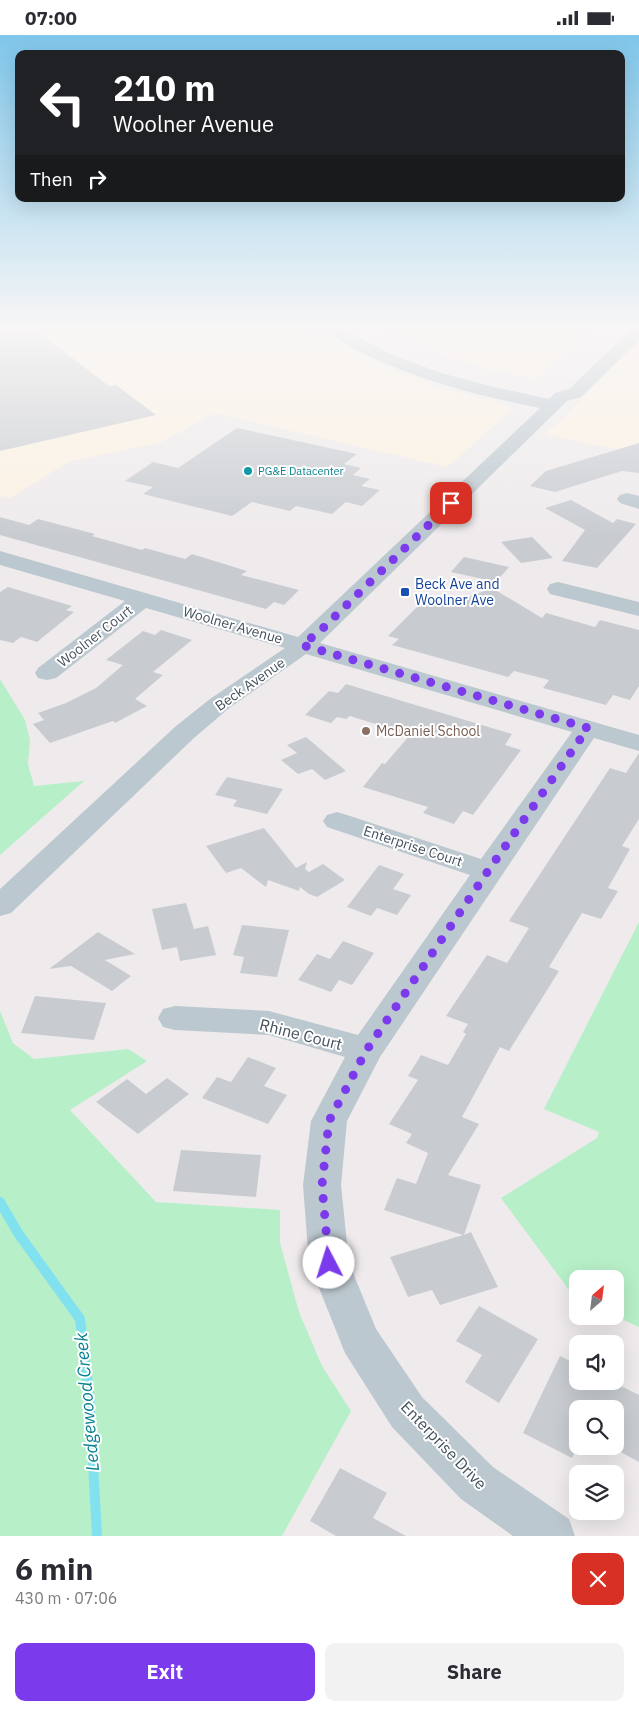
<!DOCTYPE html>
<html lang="en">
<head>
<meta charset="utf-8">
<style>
  :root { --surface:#fff; --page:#f2f2f3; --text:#2b2b33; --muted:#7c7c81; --accent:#7c3aed }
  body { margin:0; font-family:"IBM Plex Sans",sans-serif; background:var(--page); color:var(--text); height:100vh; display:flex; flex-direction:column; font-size:19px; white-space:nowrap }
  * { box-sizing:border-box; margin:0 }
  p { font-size:16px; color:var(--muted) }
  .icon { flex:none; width:28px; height:28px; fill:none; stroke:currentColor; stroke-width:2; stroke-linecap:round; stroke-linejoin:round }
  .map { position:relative; height:1501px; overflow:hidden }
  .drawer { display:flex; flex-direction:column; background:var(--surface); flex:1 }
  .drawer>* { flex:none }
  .top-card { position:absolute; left:15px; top:15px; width:610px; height:152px; border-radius:10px; box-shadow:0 5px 20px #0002; background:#202124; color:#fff; overflow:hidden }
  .needle { width:32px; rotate:28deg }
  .tools { position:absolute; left:569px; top:1235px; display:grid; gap:10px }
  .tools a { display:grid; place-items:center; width:55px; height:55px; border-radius:10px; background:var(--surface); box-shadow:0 5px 20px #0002; font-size:25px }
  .pin { position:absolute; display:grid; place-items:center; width:42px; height:42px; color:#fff; margin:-21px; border-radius:10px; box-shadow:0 2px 8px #0006 }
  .me { position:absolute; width:55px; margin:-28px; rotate:355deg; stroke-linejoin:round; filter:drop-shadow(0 0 4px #0008) }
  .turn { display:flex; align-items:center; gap:18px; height:105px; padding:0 15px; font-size:22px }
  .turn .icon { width:65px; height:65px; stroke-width:2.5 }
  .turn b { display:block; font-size:35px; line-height:42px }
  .then { display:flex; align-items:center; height:48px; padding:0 15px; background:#0003; gap:10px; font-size:19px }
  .round { display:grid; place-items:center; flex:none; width:52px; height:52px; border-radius:10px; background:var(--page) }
  .headline { display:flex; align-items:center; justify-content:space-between; height:85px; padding:0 15px }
  h1 { font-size:30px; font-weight:800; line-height:38px }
  .primary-button { display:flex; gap:10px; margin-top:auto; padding:10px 15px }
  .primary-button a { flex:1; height:58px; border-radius:10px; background:var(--accent); color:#fff; font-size:20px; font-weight:800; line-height:58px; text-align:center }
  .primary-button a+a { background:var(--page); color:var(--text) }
  .status { display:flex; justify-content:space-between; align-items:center; height:35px; padding:0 25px; background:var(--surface); direction:ltr }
  .status svg { height:14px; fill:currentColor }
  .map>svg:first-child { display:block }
  .commercial { fill:#fcf2e2 }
  .green { fill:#b7efc8 }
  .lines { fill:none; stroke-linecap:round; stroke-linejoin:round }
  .stream { stroke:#82e1ee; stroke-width:10 }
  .building { fill:#c8ccd1 }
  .minor { fill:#bcc8cf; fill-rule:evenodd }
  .route { stroke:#7c3aed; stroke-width:9; stroke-dasharray:0 16.2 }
  .culture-dot { fill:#0f9aa8; stroke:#fff; stroke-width:2 }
  .transit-dot { fill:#1a4fb4; stroke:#fff; stroke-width:2 }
  .education-dot { fill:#8d6e63; stroke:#fff; stroke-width:2 }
  .labels { text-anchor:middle; stroke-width:4; stroke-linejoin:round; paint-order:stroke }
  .far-culture-label { font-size:11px; fill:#0d838f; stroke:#fff; text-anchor:start }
  .transit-label { font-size:14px; fill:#164399; stroke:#fff; text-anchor:start }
  .street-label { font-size:14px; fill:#44515a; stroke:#fff }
  .education-label { font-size:14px; fill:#785e54; stroke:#fff; text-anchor:start }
  .near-street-label { font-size:16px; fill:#44515a; stroke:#fff }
  .near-water-label { font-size:18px; font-style:italic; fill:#088192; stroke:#fff }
</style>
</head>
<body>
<div class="status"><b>07:00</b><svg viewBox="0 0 49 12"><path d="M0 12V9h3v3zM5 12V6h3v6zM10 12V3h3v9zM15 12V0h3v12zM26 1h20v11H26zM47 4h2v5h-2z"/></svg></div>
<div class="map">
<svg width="639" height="1501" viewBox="0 0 639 1501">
  <rect width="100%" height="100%" fill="#efebec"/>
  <!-- commercial -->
  <g class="commercial">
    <polygon points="0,293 307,293 384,332 434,351 495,367 507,371 511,376 447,432 214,378 162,407 68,427 10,463 0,461"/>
    <polygon points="384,293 592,293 536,344 485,334 456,325 425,313"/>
    <polygon points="639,306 639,419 544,399 564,383"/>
  </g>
  <!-- green -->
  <g class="green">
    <polygon points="0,644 25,685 30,705 28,729 34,751 84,746 0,820"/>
    <polygon points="639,887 639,1292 615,1281 615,1244 578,1244 577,1264 575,1263 501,1163 597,1103 599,1097 544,1074"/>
    <polygon points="0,976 13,1008 34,1024 128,1014 147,1026 70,1075 156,1167 280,1175 280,1208 299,1277 322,1331 351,1376 282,1501 0,1501"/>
  </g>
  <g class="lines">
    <!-- stream -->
    <polyline class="stream" points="0,1167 18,1198 80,1284 89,1358 97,1501"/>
  </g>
  <!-- building -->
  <g class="building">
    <polygon points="0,293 36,293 42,300 109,351 116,350 156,380 0,416"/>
    <polygon points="237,393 357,419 344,429 361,433 353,440 370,444 361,451 380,455 362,471 346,467 332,479 296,471 290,476 252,467 232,481 143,459 153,452 125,446 153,427 178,433"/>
    <polygon points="639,408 639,438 622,436 555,457 530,451 546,436"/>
    <polygon points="571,465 613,488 617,484 636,489 597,533 562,526 585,495 545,473"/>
    <polygon points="0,482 29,490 38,484 95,499 92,501 142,515 145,513 185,524 192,519 247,536 241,540 299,555 284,570 274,567 266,574 0,500"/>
    <polygon points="532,502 553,523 521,528 501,507"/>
    <polygon points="464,522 509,532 496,547 451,537"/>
    <polygon points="8,552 72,571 66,575 74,577 37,607 21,602 13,608 0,605 0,557"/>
    <polygon points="492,553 542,583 546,578 595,592 600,585 639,595 639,651 630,665 613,660 606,670 543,653 549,645 514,636 508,642 392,610 399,604 388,601 424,565 446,571"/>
    <polygon points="161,595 192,605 153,637 163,640 135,664 147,671 115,688 113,686 50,708 33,689 44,685 38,678 66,668 96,653 123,630 106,625 143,596 155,600"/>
    <polygon points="346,649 512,699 505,710 521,715 473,780 463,776 454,789 423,778 428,772 363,752 382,728 385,729 410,700 350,681 346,684 337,682 331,688 305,680 329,656 338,658"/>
    <polygon points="306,702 346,736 325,745 312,734 298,739 281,725 297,718 287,710"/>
    <polygon points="639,718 639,784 622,811 630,814 608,853 618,856 601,884 582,878 549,932 559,936 509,1016 500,1012 462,1082 479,1089 448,1140 481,1150 464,1200 471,1197 498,1252 440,1270 432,1255 408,1262 390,1222 463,1200 384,1175 397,1143 416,1149 428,1118 406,1108 412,1099 389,1089 418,1045 408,1041 421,1020 448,1030 466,999 463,997 468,989 446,981 487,920 507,928 529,893 509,886 610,733 626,738"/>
    <polygon points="227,742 283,754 267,779 233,771 237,765 215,760"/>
    <polygon points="264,793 296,833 307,827 305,834 309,837 323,829 345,845 317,862 309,859 300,852 299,856 268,845 266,852 241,833 226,838 206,811"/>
    <polygon points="379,830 404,839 393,854 411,860 397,880 377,873 371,881 347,872"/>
    <polygon points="186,868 194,894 208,891 216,920 180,926 177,912 162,915 152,874"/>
    <polygon points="242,890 289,895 277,942 240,938 244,922 233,920"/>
    <polygon points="98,897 135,919 105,925 131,941 112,956 71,931 49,934"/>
    <polygon points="343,906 374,918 352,950 339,945 331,957 298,945 317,919 330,924"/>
    <polygon points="35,961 106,968 94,1005 21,998"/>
    <polygon points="248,1022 276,1033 264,1051 287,1060 268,1089 202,1063 217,1042 231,1047"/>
    <polygon points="167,1043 189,1059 138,1099 96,1067 127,1044 146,1059"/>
    <polygon points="181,1115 261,1120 256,1162 173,1156"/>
    <polygon points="479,1271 538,1304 499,1368 465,1347 482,1320 456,1306"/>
    <polygon points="560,1321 578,1330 578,1346 611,1346 639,1360 639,1427 615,1414 615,1374 578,1374 578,1411 572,1423 523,1398"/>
    <polygon points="340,1433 387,1458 373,1483 406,1501 336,1501 310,1486"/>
  </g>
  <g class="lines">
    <!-- minor -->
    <g class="minor">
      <path d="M321,293H340L395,321L441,338L494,352L549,364L555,358L569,354L633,293H639V305L581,362L567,366L320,608L639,700V716L594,703L380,1022L347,1086L341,1150L349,1228L376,1294L422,1362L493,1432L569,1484L575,1501H513L461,1464L392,1392L345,1318L309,1228L303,1150L311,1086L345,1022L269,1000L175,995L163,992L158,983L163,974L175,971L269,976L358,1000L470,840L327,792L323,786L327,780L337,777L347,780L481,824L572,697L306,619L228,674L194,703L11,878L0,881V854L176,691L210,664L285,613L146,573L56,643L47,645L38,643L35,638L38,633L125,566L0,530V516L298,602L540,373C490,363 439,351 392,331C368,322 346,308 323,296Z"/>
      <polygon points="627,458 639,461 639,474 620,468 617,464 620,460"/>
      <polygon points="558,547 639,567 639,581 550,559 547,554 550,549"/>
    </g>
  </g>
  <!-- sky -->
  <linearGradient id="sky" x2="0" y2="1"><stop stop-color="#7fc6ea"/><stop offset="0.58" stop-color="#f8f6f6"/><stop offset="1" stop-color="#f8f6f6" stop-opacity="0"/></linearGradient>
  <rect width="639" height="503" fill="url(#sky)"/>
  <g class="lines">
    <!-- route -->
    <polyline class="route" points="329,1228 322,1150 329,1086 366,1016 488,836 588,693 302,610 319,597 451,468"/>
  </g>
  <!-- markers -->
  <circle class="culture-dot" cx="248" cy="436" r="5"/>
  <rect class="transit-dot" x="400" y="552" width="10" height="10" rx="2.5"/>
  <circle class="education-dot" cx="366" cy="696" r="5"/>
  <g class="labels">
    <!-- far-culture labels -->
    <g class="far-culture-label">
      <text x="258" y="440">PG&amp;E Datacenter</text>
    </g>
    <!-- transit labels -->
    <g class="transit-label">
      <text x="415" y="554">Beck Ave and<tspan x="415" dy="16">Woolner Ave</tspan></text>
    </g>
    <!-- street labels -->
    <g class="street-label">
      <text transform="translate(233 590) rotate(16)" y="5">Woolner Avenue</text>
      <text transform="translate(95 601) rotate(-38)" y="5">Woolner Court</text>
      <text transform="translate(250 649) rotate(-35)" y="5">Beck Avenue</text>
      <text transform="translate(413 811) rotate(18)" y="5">Enterprise Court</text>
    </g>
    <!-- education labels -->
    <g class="education-label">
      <text x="376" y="701">McDaniel School</text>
    </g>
    <!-- near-street labels -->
    <g class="near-street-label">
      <text transform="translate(301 999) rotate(14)" y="6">Rhine Court</text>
      <text transform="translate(444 1410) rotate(46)" y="6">Enterprise Drive</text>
    </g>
    <!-- near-water labels -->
    <g class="near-water-label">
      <text transform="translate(87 1367) rotate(-95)" y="6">Ledgewood Creek</text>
    </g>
  </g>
</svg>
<div class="tools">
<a><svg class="needle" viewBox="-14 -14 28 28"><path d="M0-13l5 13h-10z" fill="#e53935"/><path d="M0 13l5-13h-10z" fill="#7c7c81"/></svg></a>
<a><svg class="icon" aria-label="sound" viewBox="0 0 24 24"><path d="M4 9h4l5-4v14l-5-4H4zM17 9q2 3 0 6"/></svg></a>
<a><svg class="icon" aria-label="search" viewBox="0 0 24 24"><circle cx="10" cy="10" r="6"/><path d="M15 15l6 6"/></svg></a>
<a><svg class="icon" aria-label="layers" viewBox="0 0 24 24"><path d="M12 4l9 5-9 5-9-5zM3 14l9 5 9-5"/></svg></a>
</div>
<div class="pin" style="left:451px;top:468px;background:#d93025"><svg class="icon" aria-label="arrive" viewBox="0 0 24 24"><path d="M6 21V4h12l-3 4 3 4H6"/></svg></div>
<svg class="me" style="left:329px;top:1228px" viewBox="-20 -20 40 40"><circle r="19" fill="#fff"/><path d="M0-13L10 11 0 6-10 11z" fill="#7c3aed"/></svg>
<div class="top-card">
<div class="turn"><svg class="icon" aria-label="left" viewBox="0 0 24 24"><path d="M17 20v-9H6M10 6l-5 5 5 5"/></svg><div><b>210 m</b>Woolner Avenue</div></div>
<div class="then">Then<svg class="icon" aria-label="right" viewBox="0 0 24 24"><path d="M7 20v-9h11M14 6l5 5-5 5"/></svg></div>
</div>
</div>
<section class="drawer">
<div class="headline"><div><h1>6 min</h1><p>430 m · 07:06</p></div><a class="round" style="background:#d93025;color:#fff"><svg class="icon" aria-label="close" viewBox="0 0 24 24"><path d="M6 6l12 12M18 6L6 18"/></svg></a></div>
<div class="primary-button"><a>Exit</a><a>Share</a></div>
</section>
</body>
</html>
